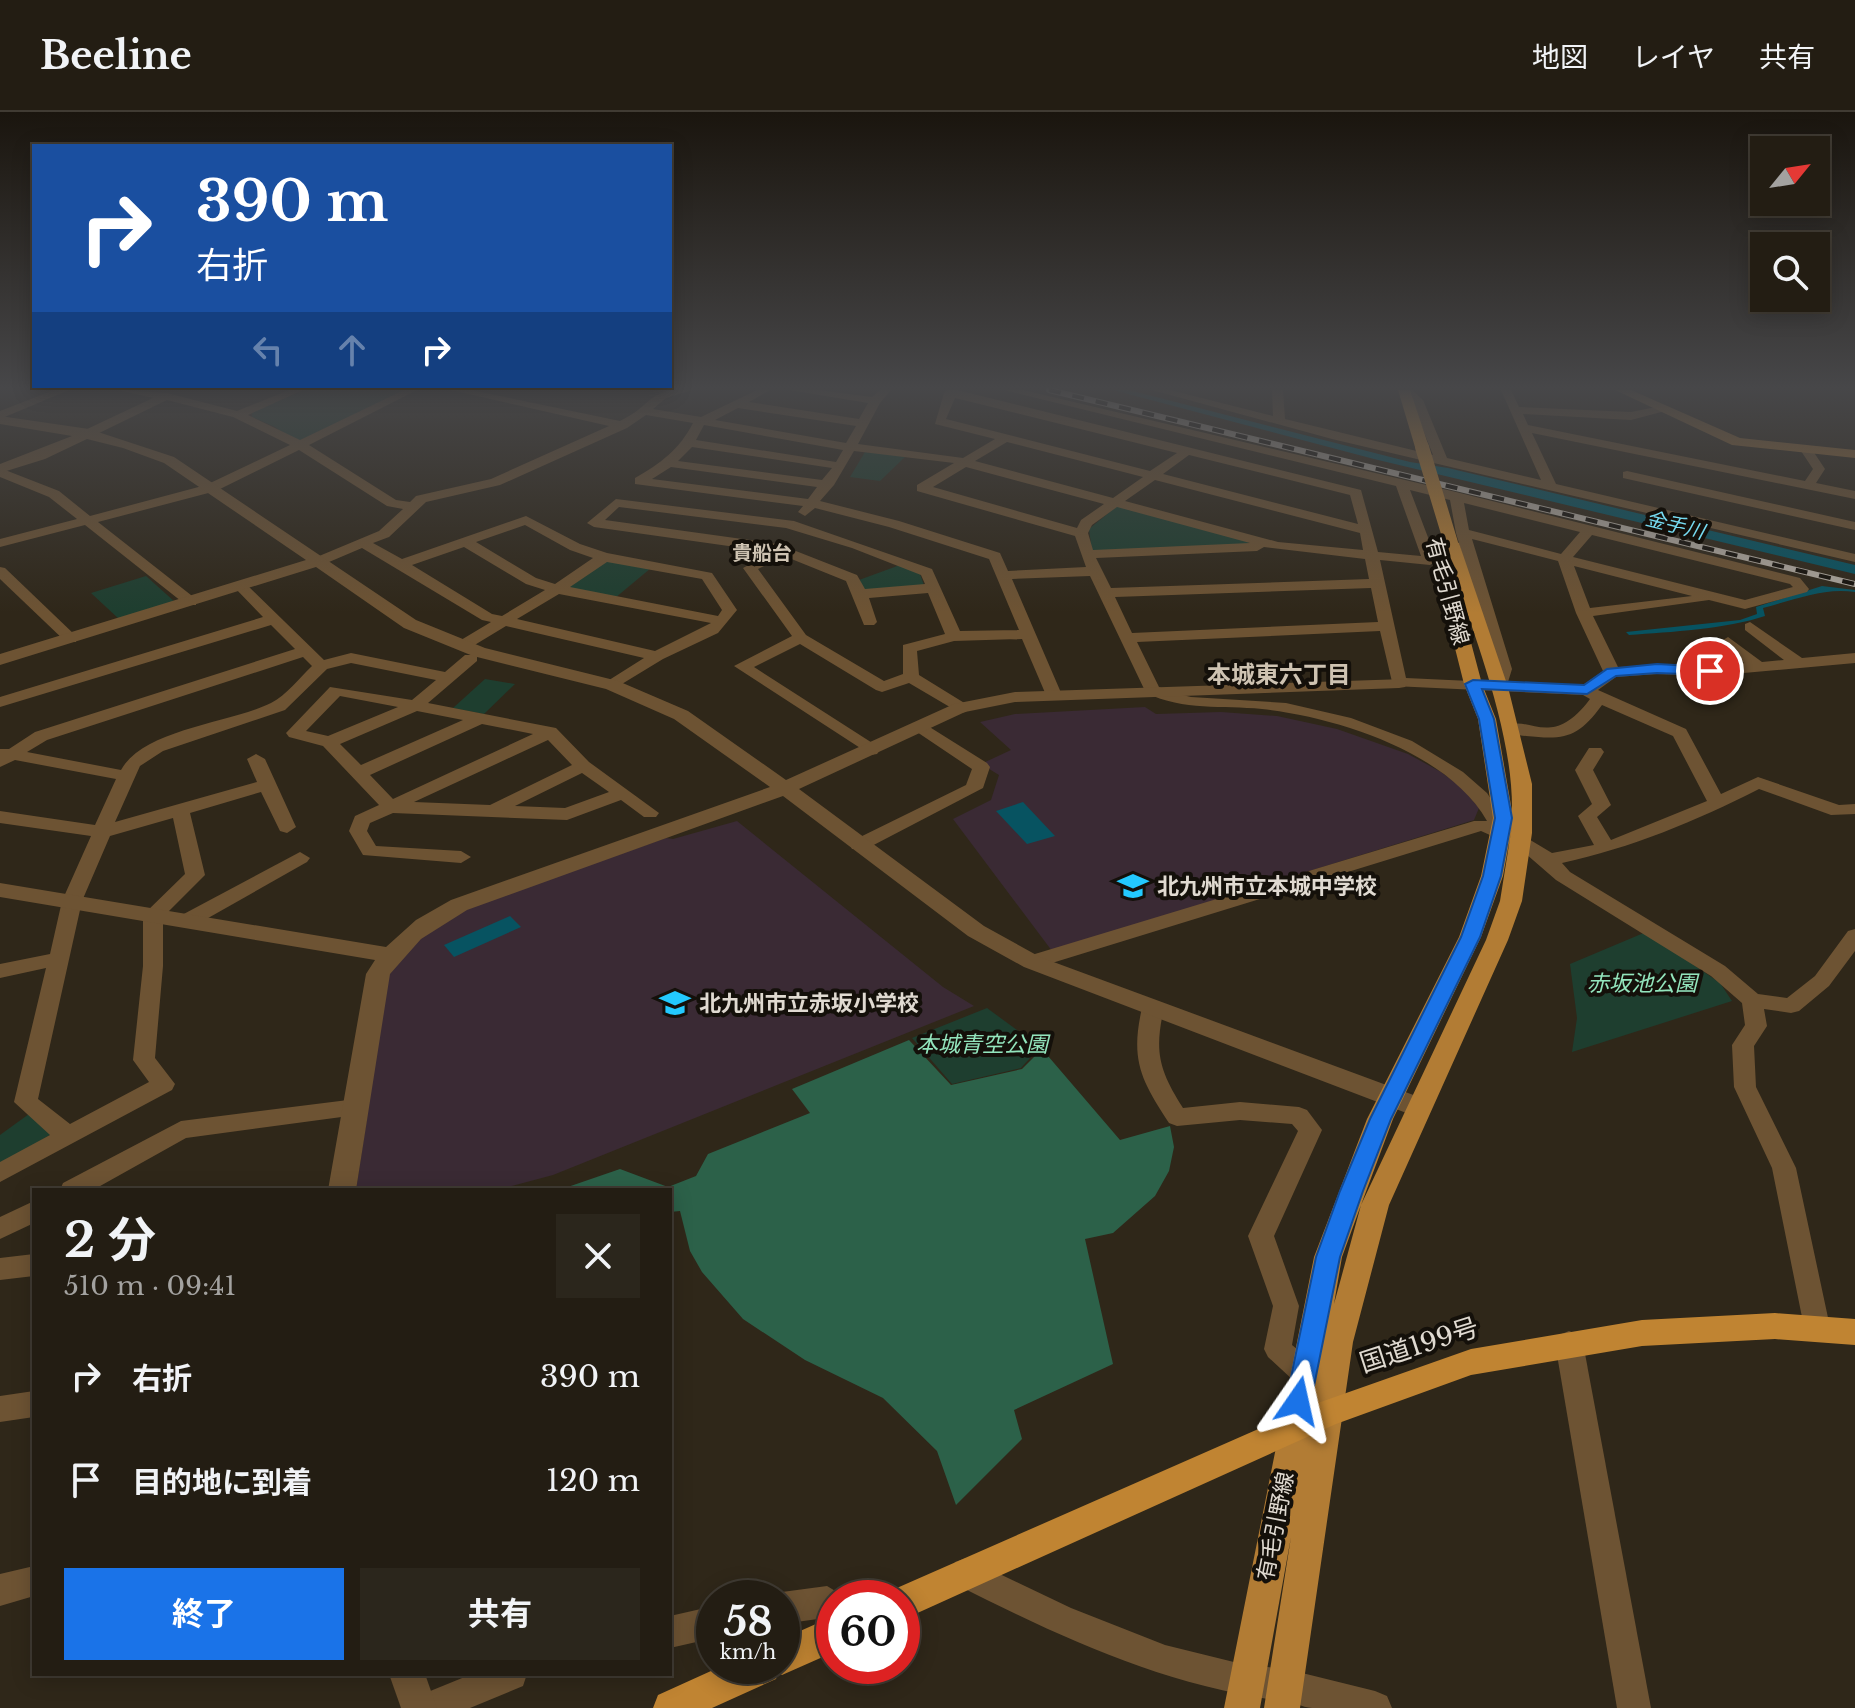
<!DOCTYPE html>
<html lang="ja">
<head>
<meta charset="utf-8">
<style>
  :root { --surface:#231d13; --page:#2b261c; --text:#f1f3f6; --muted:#a3a2a0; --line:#403b33; --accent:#1a73e8 }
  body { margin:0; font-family:"Libre Baskerville","Noto Sans JP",serif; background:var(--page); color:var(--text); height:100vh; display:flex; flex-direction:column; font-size:30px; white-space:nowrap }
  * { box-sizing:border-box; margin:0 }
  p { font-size:26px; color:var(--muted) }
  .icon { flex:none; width:44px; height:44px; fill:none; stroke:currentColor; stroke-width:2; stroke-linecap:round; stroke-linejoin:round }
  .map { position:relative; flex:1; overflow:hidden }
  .drawer { position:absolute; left:32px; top:1076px; width:640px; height:488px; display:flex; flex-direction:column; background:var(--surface); border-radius:0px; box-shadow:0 4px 20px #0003,0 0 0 2px var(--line) }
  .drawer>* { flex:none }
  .top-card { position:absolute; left:32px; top:32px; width:640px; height:244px; border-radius:0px; box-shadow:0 4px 20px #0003,0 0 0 2px var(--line); background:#1a4fa0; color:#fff; overflow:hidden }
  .needle { width:52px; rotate:60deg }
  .fabs { position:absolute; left:1750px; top:24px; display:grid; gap:16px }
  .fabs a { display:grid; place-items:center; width:80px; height:80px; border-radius:0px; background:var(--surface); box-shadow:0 4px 20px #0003,0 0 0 2px var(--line); font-size:40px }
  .speed { position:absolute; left:696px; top:1468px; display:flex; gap:16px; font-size:40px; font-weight:700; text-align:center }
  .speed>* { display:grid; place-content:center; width:104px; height:104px; border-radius:50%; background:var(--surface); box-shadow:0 4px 20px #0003,0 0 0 2px var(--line); line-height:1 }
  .speed small { font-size:20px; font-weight:400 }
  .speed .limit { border:12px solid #d22; background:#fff; color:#111 }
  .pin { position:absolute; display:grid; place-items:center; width:68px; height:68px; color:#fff; margin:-34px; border:4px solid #fff; border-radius:50%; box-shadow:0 2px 8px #0007 }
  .me { position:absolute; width:88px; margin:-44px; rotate:11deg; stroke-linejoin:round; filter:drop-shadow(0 0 6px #0008) }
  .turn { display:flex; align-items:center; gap:28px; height:168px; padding:0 32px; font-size:36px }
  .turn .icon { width:104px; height:104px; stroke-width:2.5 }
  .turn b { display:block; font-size:56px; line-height:68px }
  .lanes { display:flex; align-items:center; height:76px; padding:0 32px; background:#0003; justify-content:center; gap:40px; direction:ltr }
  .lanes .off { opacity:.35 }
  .round { display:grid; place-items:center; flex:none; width:84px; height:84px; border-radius:0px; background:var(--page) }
  .summary { display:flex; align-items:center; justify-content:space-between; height:136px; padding:0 32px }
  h1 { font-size:48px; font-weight:700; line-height:60px }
  .cta { display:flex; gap:16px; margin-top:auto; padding:16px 32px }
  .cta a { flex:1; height:92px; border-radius:0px; background:var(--accent); color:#fff; font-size:32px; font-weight:700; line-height:92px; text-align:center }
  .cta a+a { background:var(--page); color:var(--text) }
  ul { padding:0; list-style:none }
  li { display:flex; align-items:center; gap:24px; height:104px; padding:0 32px }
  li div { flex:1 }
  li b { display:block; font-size:30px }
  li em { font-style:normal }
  header { display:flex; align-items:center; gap:48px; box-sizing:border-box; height:112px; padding:0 40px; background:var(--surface); border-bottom:2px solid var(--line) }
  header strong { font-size:38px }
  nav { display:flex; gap:44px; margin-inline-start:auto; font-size:28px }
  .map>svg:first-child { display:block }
  .education { fill:#3a2a34 }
  .green { fill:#1e3e2f }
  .forest { fill:#2c6149 }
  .water { fill:#075361 }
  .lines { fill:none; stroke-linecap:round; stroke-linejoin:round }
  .minor { fill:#6d5333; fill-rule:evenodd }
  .tertiary { fill:#6d5333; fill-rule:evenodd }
  .secondary { fill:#946a35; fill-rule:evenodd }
  .primary { fill:#b27c34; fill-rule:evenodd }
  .trunk { fill:#c08432; fill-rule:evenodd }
  .rail-casing { stroke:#b0a99f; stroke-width:6 }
  .rail { stroke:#14100a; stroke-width:4; stroke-dasharray:12; stroke-linecap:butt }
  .primary-bridge { stroke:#b27c34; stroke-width:14 }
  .route { fill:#1a73e8; stroke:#114b97; stroke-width:2 }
  .labels { text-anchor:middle; stroke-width:8; stroke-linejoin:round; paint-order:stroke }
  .far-water-label { font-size:20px; font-style:italic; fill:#76dbf1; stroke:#14100a }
  .far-neighbourhood-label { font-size:20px; font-weight:bold; fill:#cec3b2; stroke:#14100a }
  .street-label { font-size:22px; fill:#e0dad1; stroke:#14100a }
  .poi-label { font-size:22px; font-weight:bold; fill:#e0dad1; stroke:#14100a; text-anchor:start }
  .park-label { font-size:22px; font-style:italic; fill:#93e5bd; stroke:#14100a }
  .neighbourhood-label { font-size:24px; font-weight:bold; fill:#cec3b2; stroke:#14100a }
  .near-street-label { font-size:26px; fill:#e0dad1; stroke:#14100a }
</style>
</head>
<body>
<header>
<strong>Beeline</strong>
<nav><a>地図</a><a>レイヤ</a><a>共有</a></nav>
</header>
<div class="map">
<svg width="1855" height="1596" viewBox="0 0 1855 1596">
  <rect width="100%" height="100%" fill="#2f2719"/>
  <!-- education -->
  <g class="education">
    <polygon points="1145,595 1156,602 1221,600 1277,604 1337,617 1408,642 1441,660 1461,675 1479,696 1474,708 1052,839 953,707 991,688 999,663 981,652 1011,638 980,610 1015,602"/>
    <polygon points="737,709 943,875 974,894 553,1063 497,1078 356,1078 389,858 410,833 466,796 666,726 673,727"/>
  </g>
  <!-- green -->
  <g class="green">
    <polygon points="305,278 406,278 301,328 295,329 275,315 252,305 252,300"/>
    <polygon points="865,340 906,344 880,369 850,365"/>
    <polygon points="1117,394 1249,430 1247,433 1092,439 1089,417"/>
    <polygon points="607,448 651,456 615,486 566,475"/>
    <polygon points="900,453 920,462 925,476 870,479 862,476 859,468"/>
    <polygon points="146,464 175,490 119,507 91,481"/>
    <polygon points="485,567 515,572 484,602 453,596"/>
    <polygon points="1646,820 1720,871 1732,889 1572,940 1577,906 1570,852"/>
    <polygon points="987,896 1040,935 1021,956 952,972 912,926"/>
    <polygon points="29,1002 53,1021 0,1053 0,1023"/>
  </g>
  <!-- forest -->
  <polygon class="forest" points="909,928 951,973 1022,957 1042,937 1120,1028 1170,1014 1174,1035 1169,1059 1155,1084 1113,1121 1085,1127 1113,1252 1014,1298 1022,1327 956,1393 937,1339 883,1286 805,1248 743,1207 702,1160 690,1139 680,1099 670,1100 670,1078 559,1078 620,1057 668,1075 696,1064 708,1042 810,1001 792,977"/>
  <!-- water -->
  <g class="water">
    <polygon points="1113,278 1129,278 1410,350 1448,356 1855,453 1855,462 1374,347"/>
    <path d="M1822,474L1855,478V480C1824,475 1794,488 1763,496L1765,504C1726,517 1671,520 1629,523L1626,520L1740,508L1757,502L1756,495Z"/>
    <polygon points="1023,690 1055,724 1027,732 996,699"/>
    <polygon points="510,804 521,815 454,845 444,833"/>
  </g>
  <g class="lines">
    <!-- minor -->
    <g class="minor">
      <polygon points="54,278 69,278 0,307 0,299"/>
      <path d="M119,278L167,281L237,299L289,278H303L248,303L300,328L404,278H417L309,333L396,388L410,390L416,384L491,367L609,314L451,278H471L620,309C654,293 646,276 692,278L666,286L653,297L701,305L757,278H770L749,290L859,307L868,291L789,278H818L872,285L880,278H891L880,291L858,332L963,346L995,327L935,312L944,281L947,278H957L1361,378L1378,440L1421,444L1396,374L1004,278H1023L1456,380L1800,466L1809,477L1807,480L1745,497L1709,488L1593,504L1618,555L1744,551L1720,530L1728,525L1762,550L1784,548L1745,518V512L1750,510L1802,546L1855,541V551L1710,564L1657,562L1616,565L1598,578L1686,617L1721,682L1758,665L1839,693L1855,692V702L1831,703L1759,677C1696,709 1631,736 1562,751L1570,760L1725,854L1758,882L1787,886L1815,864L1848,819L1855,817V839L1829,874L1799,899L1791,901L1764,897L1767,914L1754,934L1756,975L1796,1056L1830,1215L1827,1223L1817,1226L1807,1223L1804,1215L1772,1056L1734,975L1732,933L1745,913L1742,891L1711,864L1556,768L1519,736L1481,719L1039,855H1025L1022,850L1025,845L1474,709H1487C1448,640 1336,605 1262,597C1222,593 1184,599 1146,581L1090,464L1012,467L1062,583L1060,586H1048L1046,583L1022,527L954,529L917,539L919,563L966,592L968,596L966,600L960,601L909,571L882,580L876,578L800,532L754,555L877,634L880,638L877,642L871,643L734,554L792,524L743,456L772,440L594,415L587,411L616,387L794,409L932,457L960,519L1019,518L989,447L889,415L815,396L805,404L798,400L803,394L635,372V366C661,351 679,338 693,311L646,303L627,316L500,373L426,390L389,425L373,431L402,447L526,404L580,432L607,441L712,461L737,498L718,521L663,547L612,578L606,576V570L644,546L506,514L468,537H456V531L491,510L482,508L362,436L322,453H312V447L379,419L403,397L387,394L299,338L216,379L98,410L196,487V493H186L85,413L0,435V427L77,407L49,385L0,365V356L59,379L90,404L206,373L290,333L233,305L167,288L93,324H85V318L153,286ZM955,286L1177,341L1150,359L946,307ZM738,296L856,314L846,331L715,308ZM704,313L843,338L836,350L696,328ZM1007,330L1143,365L1113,386L975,349ZM692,335L832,356L822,368L678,349ZM854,339L954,351L917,373V379L1075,424L1086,455L1008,459L1000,441L899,409L820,389L834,373ZM1189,343L1350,383L1358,412L1163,362ZM671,355L817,375L808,387L652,367ZM966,355L1104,392L1081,408L1077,416L933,375ZM1155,368L1360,421L1363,438L1278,430L1125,389ZM1410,378L1450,388L1456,421L1496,557L1492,570L1406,566L1380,448L1430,453L1437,449ZM1464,391L1580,420L1561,442L1469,418ZM619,395L786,416L852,436L921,463L925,472L865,477L857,463L778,432L605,408ZM1117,395L1250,431L1093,438L1088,421L1092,413ZM525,413L570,438L593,446L555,472L536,466L476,430ZM1592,423L1790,472L1793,475L1745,488L1573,445ZM1472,427L1558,449L1576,501L1603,559L1583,573L1508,570L1512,557ZM464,435L526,472L545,478L502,504L492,502L412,453ZM1264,435L1365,447L1369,467L1111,476L1096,446L1257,439ZM784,444L846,469L864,513H874L877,510L869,486L928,481L945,522L903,533V562L884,569L806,523L758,457ZM607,450L702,467L722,498L718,504L570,475ZM1574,454L1692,484L1590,496ZM1371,476L1378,510L1132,521L1115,485ZM559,482L711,511L655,539L517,507ZM1380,519L1393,574L1583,583L1590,587C1549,642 1526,597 1503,617C1509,623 1517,623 1526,624C1565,628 1578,626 1602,593L1673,624L1707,689L1611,728L1597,705L1611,693L1593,658L1604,640L1601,636H1589L1575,658L1592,692L1578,704L1594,733L1552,741L1510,716L1487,681L1463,660L1412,629L1351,606L1286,591L1191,585L1170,580L1159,575L1137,530Z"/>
      <polygon points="1152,278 1170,278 1273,304 1272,278 1283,278 1285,307 1433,343 1412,290 1399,278 1412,278 1423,288 1447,346 1541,368 1501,278 1511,278 1519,295 1631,300 1661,294 1667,297 1665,299 1631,308 1523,302 1528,313 1805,369 1813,357 1801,339 1811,336 1825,357 1816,371 1855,379 1855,387 1532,321 1556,372 1855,442 1855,450 1332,327"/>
      <polygon points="1627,359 1855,410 1855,418 1623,366 1623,360"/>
      <polygon points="0,455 5,456 76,524 76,530 66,530 0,467"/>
      <path d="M241,471L246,472L324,548L351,541L445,560L465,543H477V549L428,591L556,616L589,650L659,701L656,705H644L621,688L567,708L393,701L370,711L367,719L376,734L461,739L471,745L461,751L363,743L349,719L355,704L379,693L323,634L289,625L286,621L330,575L412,588L436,568L351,551L327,557L285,598L163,639L140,654L115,710L257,670L247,647L256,642L265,647L296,715L287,721L280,719L261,680L190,701L205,763L163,805V854L155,946L175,972L172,978L0,1070V1050L50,1023L14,990L46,856L0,866V852L50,842L62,789L91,724L0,711V699L95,713L116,667L15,648L0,655V637H9L35,620L295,537L271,513L0,595V585L263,505L234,475ZM303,545L312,554C300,565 286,584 271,591C231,611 143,617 121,658L27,640L47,628ZM340,584L398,595L328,624L306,619ZM417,599L463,608L361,653L340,632ZM482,612L533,622L393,687L370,663ZM548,628L572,653L490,693L414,690ZM582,661L609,680L565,696L515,694ZM173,706L185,762L143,803V854L133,948L149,970L70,1012L38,987L82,789L110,724Z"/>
      <polygon points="920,609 987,651 990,655 983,676 866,737 852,737 850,733 852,729 966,673 972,657 914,618 912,614"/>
      <polygon points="300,740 310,746 307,750 194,814 187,815 177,809 180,804"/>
      <path d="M1153,889L1161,891L1164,896C1154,940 1159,958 1183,996L1240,990L1299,995L1307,998L1322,1018L1274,1124L1299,1194L1292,1233L1314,1251L1318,1260L1314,1269L1304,1272L1294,1269L1268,1245L1264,1237L1273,1194L1248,1124L1298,1019L1292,1012L1240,1008L1177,1014L1169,1011C1141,968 1130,948 1142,896L1145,891Z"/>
      <polygon points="356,987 364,990 368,996 364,1002 186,1026 93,1078 60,1078 63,1071 181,1009"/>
      <polygon points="34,1089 34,1111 0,1127 0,1105"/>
      <polygon points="34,1142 34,1164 0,1168 0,1146"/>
      <polygon points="1569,1219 1579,1223 1583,1231 1651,1596 1617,1596 1555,1231 1559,1223"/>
      <polygon points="34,1279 34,1305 0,1310 0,1284"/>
      <path d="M966,1446L1071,1496L1165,1533L1246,1553L1286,1557L1375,1579L1387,1584L1392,1596C1366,1596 1338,1596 1312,1596C1302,1595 1292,1590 1282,1589C1164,1574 1060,1525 955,1472L950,1461L955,1450Z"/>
      <polygon points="34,1454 34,1484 0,1494 0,1462"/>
      <polygon points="827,1474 847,1486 834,1486 834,1510 825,1506 782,1512 782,1486 771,1485 782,1480"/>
      <polygon points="714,1494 714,1526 670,1536 670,1504"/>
      <polygon points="472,1562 527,1562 523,1574 470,1596 413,1596 418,1584"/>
    </g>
    <!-- tertiary -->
    <g class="tertiary">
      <polygon points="0,304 89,317 174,345 416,508 485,536 618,569 688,599 786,668 954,592 1015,580 1405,567 1408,571 1405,575 1399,576 1015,590 965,600 799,677 984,814 1040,845 1427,988 1431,995 1427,1002 1418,1004 1409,1002 1024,855 968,824 783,684 467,798 421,827 390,862 356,1078 328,1078 366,862 375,848 0,785 0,771 386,835 416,808 451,788 770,675 674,607 606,577 473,544 404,516 316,455 0,553 0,542 306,448 164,351 123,336 87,327 45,347 0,361 0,352 72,324 0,312"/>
      <polygon points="389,1562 425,1562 437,1596 401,1596"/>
    </g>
    <!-- secondary -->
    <polygon class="secondary" points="1615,278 1631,278 1740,326 1855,338 1855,346 1732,333"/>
    <!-- primary -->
    <g class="primary">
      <polygon points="1398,278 1410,278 1429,335 1427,338 1415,335"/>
      <path d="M1436,424L1444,430L1451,426L1459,431L1508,575L1532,672V721L1522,789L1508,828L1389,1093L1353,1230L1300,1596H1264L1291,1425L1260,1596H1224L1314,1145L1367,1007L1459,825L1481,764L1493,706L1478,607L1464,572L1428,429ZM1448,444C1473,521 1513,618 1512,699L1496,607L1482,572ZM1512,714L1500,789L1486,828L1361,1093L1393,1007L1481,825L1503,764ZM1361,1093L1334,1192L1342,1145Z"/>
    </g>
    <!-- trunk -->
    <g class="trunk">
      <polygon points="1775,1201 1855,1207 1855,1233 1775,1227 1642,1234 1471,1263 1336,1312 902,1508 902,1486 887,1486 890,1479 1315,1292 1471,1237 1642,1208"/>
      <polygon points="834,1504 834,1540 782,1563 778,1561 776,1567 712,1596 653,1596 658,1583 722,1554 782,1554 782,1527"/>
    </g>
    <!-- rail casing -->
    <g class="rail-casing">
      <polyline id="rail" points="1049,278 1855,472"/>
    </g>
    <!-- rail -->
    <use href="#rail" class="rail"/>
    <!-- primary-bridge -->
    <polyline class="primary-bridge" points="1422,335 1451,431"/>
  </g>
  <!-- sky -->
  <linearGradient id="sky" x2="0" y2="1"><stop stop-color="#1a150e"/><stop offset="0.55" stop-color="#474749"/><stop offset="1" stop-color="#474749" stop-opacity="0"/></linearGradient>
  <rect width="1855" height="501" fill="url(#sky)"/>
  <!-- route -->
  <polygon class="route" points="1657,552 1710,555 1717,559 1710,563 1657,561 1616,564 1587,582 1482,577 1494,607 1512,706 1501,764 1480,825 1391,1007 1363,1079 1340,1145 1311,1289 1307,1297 1298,1300 1289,1297 1286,1289 1316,1145 1340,1079 1370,1007 1461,825 1483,764 1495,706 1479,607 1465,572 1473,568 1584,573 1607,557"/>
  <!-- icons -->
  <defs>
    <g id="school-bare" transform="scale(2.4)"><path d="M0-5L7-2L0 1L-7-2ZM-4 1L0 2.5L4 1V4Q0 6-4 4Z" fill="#23c9fe" stroke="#14100a" stroke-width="2.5" paint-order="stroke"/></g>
  </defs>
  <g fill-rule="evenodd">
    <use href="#school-bare" x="1133" y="774"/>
    <use href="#school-bare" x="675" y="891"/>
  </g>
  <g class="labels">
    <!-- far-water labels -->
    <g class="far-water-label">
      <text transform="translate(1675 413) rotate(14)" y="7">金手川</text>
    </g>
    <!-- far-neighbourhood labels -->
    <g class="far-neighbourhood-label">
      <text x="762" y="448">貴船台</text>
    </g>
    <!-- street labels -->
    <g class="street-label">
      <text transform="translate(1448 479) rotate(75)" y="8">有毛引野線</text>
      <text transform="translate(1275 1414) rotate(-79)" y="8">有毛引野線</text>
    </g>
    <!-- poi labels -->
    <g class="poi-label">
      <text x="1157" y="782">北九州市立本城中学校</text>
      <text x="699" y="899">北九州市立赤坂小学校</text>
    </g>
    <!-- park labels -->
    <g class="park-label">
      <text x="1642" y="879">赤坂池公園</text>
      <text x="982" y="940">本城青空公園</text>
    </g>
    <!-- neighbourhood labels -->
    <g class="neighbourhood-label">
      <text x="1279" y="571">本城東六丁目</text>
    </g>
    <!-- near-street labels -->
    <g class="near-street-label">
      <text transform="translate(1419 1233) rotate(-18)" y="9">国道199号</text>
    </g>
  </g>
</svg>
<div class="fabs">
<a><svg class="needle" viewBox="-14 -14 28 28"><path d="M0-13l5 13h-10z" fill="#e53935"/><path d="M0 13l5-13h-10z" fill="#a3a2a0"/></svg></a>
<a><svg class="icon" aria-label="search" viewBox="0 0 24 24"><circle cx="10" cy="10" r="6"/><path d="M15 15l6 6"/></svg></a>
</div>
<div class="speed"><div>58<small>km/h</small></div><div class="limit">60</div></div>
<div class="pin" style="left:1710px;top:559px;background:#d93025"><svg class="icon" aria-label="arrive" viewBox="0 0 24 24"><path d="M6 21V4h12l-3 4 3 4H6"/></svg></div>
<svg class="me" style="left:1298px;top:1289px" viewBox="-20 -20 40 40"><path d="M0-17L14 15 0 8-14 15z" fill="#1a73e8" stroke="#fff" stroke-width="4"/></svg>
<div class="top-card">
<div class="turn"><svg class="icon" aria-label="right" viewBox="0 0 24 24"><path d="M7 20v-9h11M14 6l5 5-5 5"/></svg><div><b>390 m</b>右折</div></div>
<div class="lanes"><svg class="icon off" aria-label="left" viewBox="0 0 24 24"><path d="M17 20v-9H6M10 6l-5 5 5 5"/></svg><svg class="icon off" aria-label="ahead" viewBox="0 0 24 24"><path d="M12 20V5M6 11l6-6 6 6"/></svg><svg class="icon" aria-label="right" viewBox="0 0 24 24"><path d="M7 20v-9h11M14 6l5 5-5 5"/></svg></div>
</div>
<section class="drawer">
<div class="summary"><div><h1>2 分</h1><p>510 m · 09:41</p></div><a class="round"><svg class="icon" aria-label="close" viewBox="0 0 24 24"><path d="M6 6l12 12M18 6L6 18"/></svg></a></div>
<ul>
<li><svg class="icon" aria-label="right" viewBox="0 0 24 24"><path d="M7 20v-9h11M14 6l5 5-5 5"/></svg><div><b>右折</b></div><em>390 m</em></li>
<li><svg class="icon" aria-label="arrive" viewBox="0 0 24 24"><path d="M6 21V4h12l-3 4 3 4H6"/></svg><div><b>目的地に到着</b></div><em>120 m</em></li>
</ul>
<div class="cta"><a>終了</a><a>共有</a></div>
</section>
</div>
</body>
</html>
